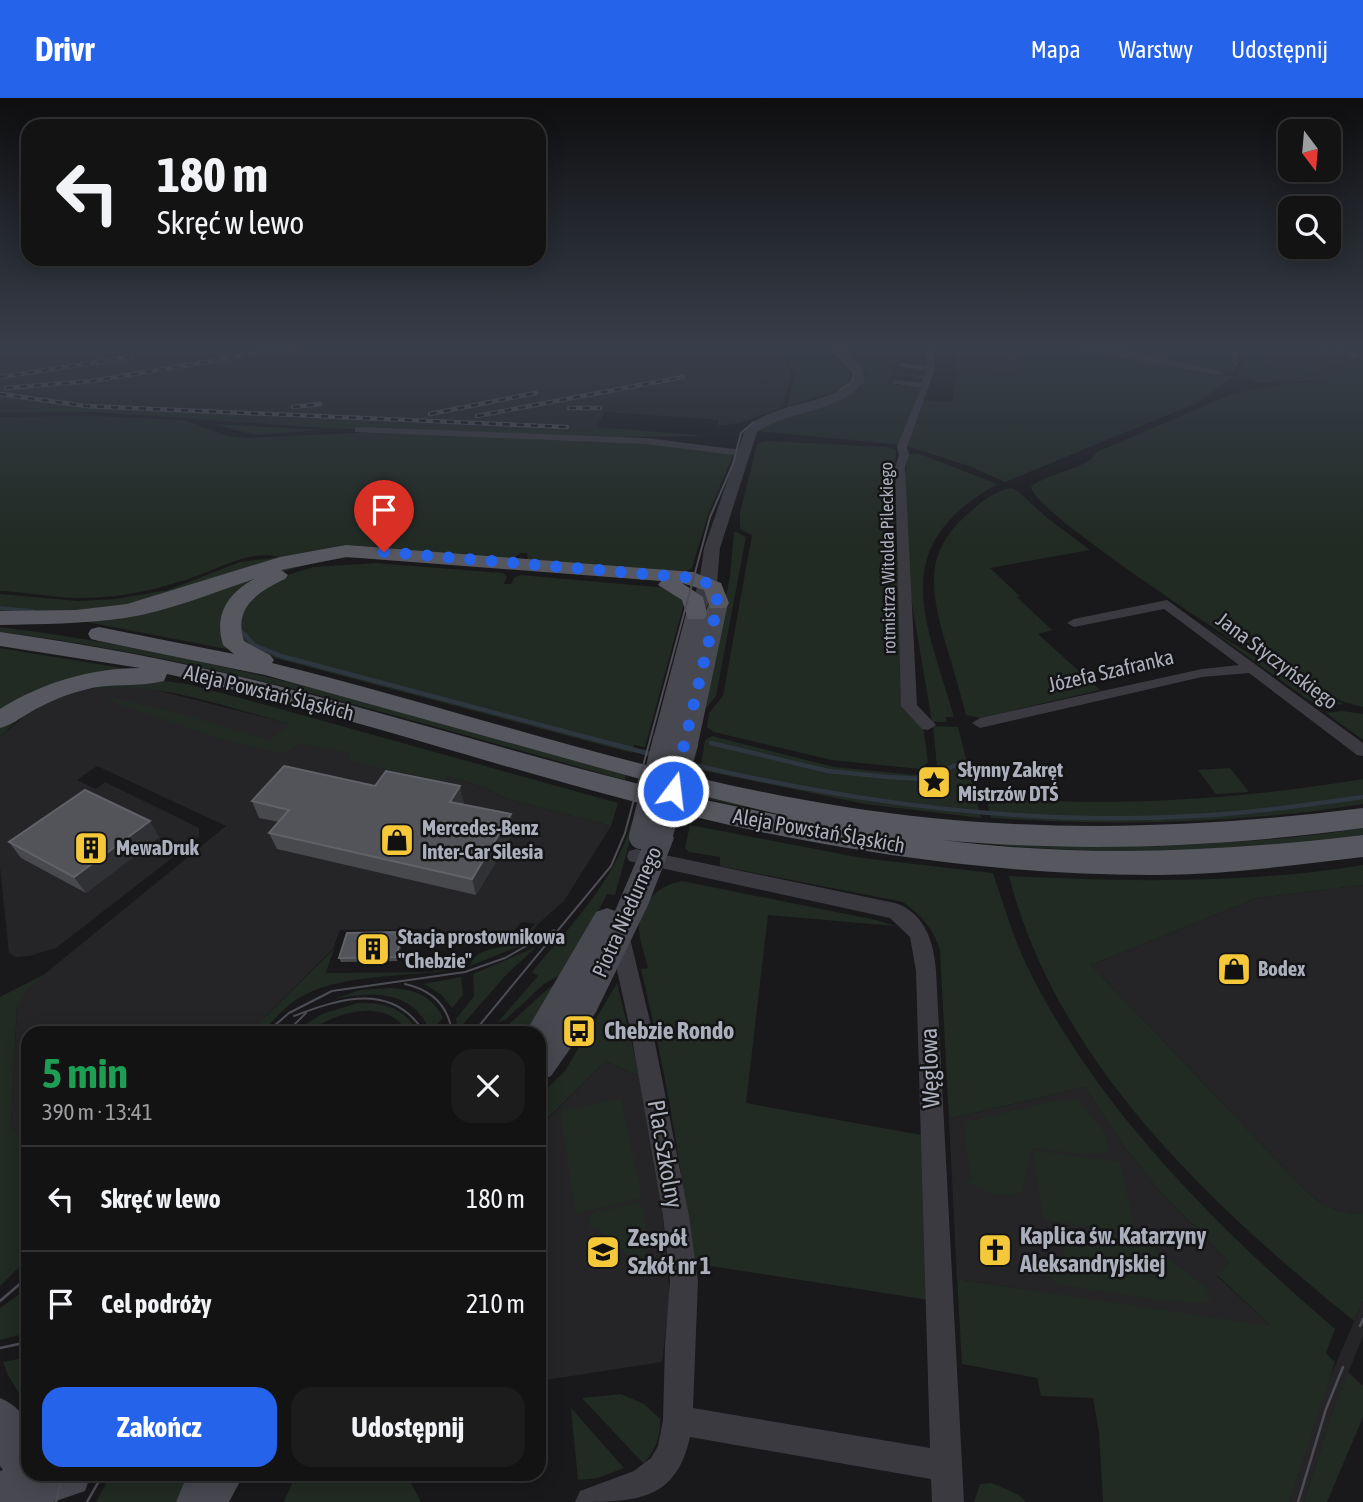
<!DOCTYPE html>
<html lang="pl">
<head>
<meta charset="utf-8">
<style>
  :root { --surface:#131314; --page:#1c1c1d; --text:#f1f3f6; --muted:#9d9ea0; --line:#323234; --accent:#2563eb }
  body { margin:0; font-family:"Asap Condensed",sans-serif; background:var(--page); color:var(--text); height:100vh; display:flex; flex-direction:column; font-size:26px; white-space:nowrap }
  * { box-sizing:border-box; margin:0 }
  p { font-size:23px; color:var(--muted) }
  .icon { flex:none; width:38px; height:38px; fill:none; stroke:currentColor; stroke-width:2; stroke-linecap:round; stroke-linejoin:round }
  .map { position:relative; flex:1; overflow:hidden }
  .details { position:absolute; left:21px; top:928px; width:525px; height:455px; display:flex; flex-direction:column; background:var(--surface); border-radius:21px; box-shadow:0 4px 18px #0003,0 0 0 2px var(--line) }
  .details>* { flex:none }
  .banner { position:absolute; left:21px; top:21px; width:525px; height:147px; border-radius:21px; box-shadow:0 4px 18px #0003,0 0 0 2px var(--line); background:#131314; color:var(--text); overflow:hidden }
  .needle { width:46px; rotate:164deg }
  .buttons { position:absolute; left:1278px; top:21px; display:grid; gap:14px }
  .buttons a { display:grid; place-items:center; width:63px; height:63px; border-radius:14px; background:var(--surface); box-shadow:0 4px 18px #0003,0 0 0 2px var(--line); font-size:35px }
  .pin { position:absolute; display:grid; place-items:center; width:60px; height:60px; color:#fff; margin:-72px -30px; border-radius:50% 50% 50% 0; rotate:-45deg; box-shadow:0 0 7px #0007 }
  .pin .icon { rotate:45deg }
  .me { position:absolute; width:77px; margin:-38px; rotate:15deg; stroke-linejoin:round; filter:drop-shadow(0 0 5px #0008) }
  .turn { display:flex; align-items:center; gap:24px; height:147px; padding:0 21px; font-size:32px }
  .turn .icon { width:91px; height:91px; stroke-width:2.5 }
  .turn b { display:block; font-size:49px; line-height:60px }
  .round { display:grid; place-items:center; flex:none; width:74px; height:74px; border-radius:21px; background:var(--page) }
  .summary { display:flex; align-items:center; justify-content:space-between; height:119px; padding:0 21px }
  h1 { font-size:42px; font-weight:700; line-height:52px; color:#1e9e55 }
  .cta { display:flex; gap:14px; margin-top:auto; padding:14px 21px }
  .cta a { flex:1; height:80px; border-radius:21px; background:var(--accent); color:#fff; font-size:28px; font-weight:700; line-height:80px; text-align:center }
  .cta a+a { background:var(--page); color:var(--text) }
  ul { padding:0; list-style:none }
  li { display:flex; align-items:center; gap:21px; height:105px; padding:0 21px; border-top:2px solid var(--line) }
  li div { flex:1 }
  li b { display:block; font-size:26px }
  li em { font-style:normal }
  header { display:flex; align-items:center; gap:42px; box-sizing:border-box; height:98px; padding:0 35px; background:var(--accent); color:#fff }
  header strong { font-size:33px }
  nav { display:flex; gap:38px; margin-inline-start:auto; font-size:24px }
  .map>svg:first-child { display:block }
  .built { fill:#252528 }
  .green { fill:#212a23 }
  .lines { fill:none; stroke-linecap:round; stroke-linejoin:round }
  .stream-far1 { stroke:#2e3640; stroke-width:3.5 }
  .stream { stroke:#2e3640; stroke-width:4.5 }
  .minor { fill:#3a3a40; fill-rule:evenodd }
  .tertiary { fill:#3a3a40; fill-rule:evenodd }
  .secondary { fill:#484950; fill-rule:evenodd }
  .primary { fill:#56575f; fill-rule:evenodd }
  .tram-far1 { stroke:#4d4e55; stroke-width:2 }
  .tram { stroke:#4d4e55; stroke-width:2.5 }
  .rail-casing { stroke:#4d4e55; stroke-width:4.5 }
  .rail { stroke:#141416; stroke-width:2.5; stroke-dasharray:7; stroke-linecap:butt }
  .secondary-bridge { stroke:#484950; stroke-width:24 }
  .wall { fill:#47494d }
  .shaded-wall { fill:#303134 }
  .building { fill:#525459; stroke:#606268; stroke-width:2 }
  .route { stroke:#2563eb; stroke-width:12; stroke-dasharray:0 21.6 }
  .labels { text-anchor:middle; stroke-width:5; stroke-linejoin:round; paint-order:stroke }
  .far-street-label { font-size:18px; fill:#abafbb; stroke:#141416 }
  .street-label { font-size:21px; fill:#abafbb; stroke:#141416 }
  .poi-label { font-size:21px; font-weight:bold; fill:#abafbb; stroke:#141416; text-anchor:start }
  .near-poi-label { font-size:24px; font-weight:bold; fill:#abafbb; stroke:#141416; text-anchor:start }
  .near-street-label { font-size:24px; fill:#abafbb; stroke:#141416 }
</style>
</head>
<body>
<header>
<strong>Drivr</strong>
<nav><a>Mapa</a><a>Warstwy</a><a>Udostępnij</a></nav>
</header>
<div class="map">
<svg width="1363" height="1404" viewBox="0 0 1363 1404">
  <rect width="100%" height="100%" fill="#19191b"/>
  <!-- built -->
  <g class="built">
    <polygon points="0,247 776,247 791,277 783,309 739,325 718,328 719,322 605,314 594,333 354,325 354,322 82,309 0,311"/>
    <polygon points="839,247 906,247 898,266 851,259"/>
    <polygon points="1261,247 1305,247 1345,259 1284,273 1261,267 1269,252"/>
    <polygon points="958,250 1019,256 1021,277 955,271"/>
    <polygon points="114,587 148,590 287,625 488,691 507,701 611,728 564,803 538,826 522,824 511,836 467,848 438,849 441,831 340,832 333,851 250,934 28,934 28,1047 11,1028 17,909 20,900 30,888 226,728 97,668 77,682 96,691 105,684 199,730 199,739 56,850 29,858 15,859 9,855 0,769 0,639 31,612 76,593"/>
    <polygon points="1363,787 1363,1115 1357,1116 1343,1115 1325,1107 1308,1095 1091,867 1257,800"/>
    <polygon points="605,963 640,978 662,1109 670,1199 662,1264 539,1283 539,1026 542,1027"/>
    <polygon points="1085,989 1123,1047 1160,1094 1229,1164 1217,1178 1272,1229 957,1181 949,1021"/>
    <polygon points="1363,1203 1363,1238 1332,1315 1304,1404 1289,1404 1319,1305"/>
  </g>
  <!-- green -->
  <g class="green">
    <polygon points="780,247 826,247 851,271 852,282 841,291 787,309 795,277"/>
    <path d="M1020,247C1091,247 1164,263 1233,278L1199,304L1005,384L969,368L906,348L924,302L952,304L959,271L1021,277Z"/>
    <polygon points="1082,247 1230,247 1239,259 1233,275"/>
    <path d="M1240,247H1261L1269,252L1261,267L1284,273L1344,259L1305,247L1363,260L1304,278L1270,284L1307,279L1363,263V609C1338,604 1316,592 1294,580C1259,561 1033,415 1031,389C1048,374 1087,372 1097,354L1232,296L1278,287L1335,282L1258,285L1251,282L1255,281L1237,278L1243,265Z"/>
    <polygon points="851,259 887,265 893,270 892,274 925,277 924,281 891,277 888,285 891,287 921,290 901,347 758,333 761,329 860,290 867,276 860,266"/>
    <polygon points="82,309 354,322 354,325 593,333 596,329 708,338 612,339 323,330 97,314 0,315 0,311"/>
    <path d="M95,318L185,322L224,337L243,340L376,334L639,344L732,356V360L709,414L692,470L684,475L528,462L527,455H520L513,461L353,450L162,503L52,517L0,513V496L78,503L116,501L168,492L240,464L279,459C254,452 226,467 202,476C162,491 118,501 75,500C50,499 25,494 0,493V319Z"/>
    <polygon points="213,326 322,332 255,337"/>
    <polygon points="766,343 887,349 896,352 893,402 906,608 923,627 928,664 920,671 831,662 714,634 707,629 709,615 723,598 752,437 740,431 740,415 757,346"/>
    <path d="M909,356H920L997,386C886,449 925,519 954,619H946L947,624H932L907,476C911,440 899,387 909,356Z"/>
    <path d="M1011,390L1018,393L1046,419L1090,452L990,470L1020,498L1017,499L1052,532L1038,536L1100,592L980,620L966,617C960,595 954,572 947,550C931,495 921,455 970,414C982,403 995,393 1011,390Z"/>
    <polygon points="734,433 746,439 716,598 703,614 730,478"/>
    <path d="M318,458L369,459C327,460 291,468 253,487L231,552L82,523Z"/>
    <polygon points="375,465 503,475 507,478 504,486 511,486 515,479 521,477 668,490 686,498 645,649 634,647 632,655 275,560 246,547 235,531 243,505 276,481 313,469"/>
    <path d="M0,529C213,555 420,619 626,676L625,682C419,625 213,560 0,534Z"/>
    <polygon points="1206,529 1296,584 1344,606 1317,608"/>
    <polygon points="0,550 128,571 0,616"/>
    <path d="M144,580L187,586L266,607L618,705L611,728L507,701L488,691L448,678L444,683L347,663L350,655L298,645L291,652L281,655L227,643L104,601L112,600L171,613L270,642L285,629L288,631L287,625C204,604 107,562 28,614C18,621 9,630 0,639V626L65,592Z"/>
    <polygon points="1342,613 1363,616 1363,642 1326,615"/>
    <polygon points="933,628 958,629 981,720 865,706 700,672 705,642 712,638 834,669 916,677 937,669"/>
    <polygon points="1230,670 1249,694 1216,696 1198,672"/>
    <path d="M1363,681V706C1240,726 1115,728 991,720L986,700C1116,709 1235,702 1363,681Z"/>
    <path d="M696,694L1077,747C1173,749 1268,745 1363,730V737C1135,771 918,749 695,698Z"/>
    <path d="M632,723L635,724L615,797L607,796L568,873L544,886L505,922L498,924L538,878L532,874C570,828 616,782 632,723Z"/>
    <path d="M690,727L862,760L993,775C1004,807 1013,840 1028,870C1098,1012 1217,1129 1335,1231L1326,1255L1335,1264L1289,1404H1103L1099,1334L1093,1300L1041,1298L1037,1280L962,1266L957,1181L1271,1228L1217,1177L1229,1164L1160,1094L1123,1047L1085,989L949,1021L940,853C934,831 921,817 903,804L720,768V759L689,754L685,750Z"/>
    <path d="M1363,767V787L1257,800L1091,867L1308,1095C1324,1107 1342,1119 1363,1115V1203L1354,1223C1210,1107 1056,963 1009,778C1126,784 1247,786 1363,767Z"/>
    <path d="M682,783L876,822L895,828L768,817L746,1005L921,1037L929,1202L691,1165C683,1066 664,968 641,871L648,870C645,857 638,840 639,827C642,802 660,787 682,783Z"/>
    <path d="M535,826H538L522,847L470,868C474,850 499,851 513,845C522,840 529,833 535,826Z"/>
    <polygon points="536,849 506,877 458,932 456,921 474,898 473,876"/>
    <path d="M334,851L326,875L433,874L436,859L452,858L458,871C408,880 334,874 293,904C282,912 272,925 262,934H250Z"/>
    <polygon points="45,876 27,892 17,909 11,1028 28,1047 28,1160 0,1188 0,899"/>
    <polygon points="461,879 463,897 452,910 442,897 424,886"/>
    <polygon points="564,881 529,934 488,934 492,930 508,927 550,889"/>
    <polygon points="617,885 640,978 605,963 541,1027 539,1026 539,998 565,973"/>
    <path d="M391,890C414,891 433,898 443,920L430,934C414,892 373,893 334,901L360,892Z"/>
    <path d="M358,905C383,904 406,910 417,934H407C391,906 357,910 331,921C317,927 309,935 294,934L322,916Z"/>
    <polygon points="621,1000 642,1099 576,1116 560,1013"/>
    <path d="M1078,1002L1106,1036L1109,1055L1084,1056L1032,1050L1022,1094C1005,1102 981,1093 965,1083L972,1081L965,1046V1024L1052,1003Z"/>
    <polygon points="1033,1052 1120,1064 1136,1135 1043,1122"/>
    <polygon points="637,1105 644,1110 647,1154 640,1162 633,1161 599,1132 590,1129 588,1122 592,1115"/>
    <polygon points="1060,1130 1143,1141 1204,1188 1210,1196 1209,1205 1163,1203 1057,1186 1045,1172 1046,1163 1064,1157"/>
    <polygon points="28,1190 28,1235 0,1242 0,1210"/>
    <polygon points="28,1259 28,1310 8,1277 3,1264"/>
    <polygon points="1348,1274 1363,1288 1363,1319 1327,1404 1304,1404 1332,1315"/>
    <path d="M621,1296L644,1306L660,1321C661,1340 655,1351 644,1366L582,1300Z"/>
    <polygon points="571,1310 624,1370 598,1380 578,1382"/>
    <polygon points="120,1376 203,1376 181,1404 96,1404 110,1379"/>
    <polygon points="296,1376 406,1376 421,1404 284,1404"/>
    <polygon points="992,1385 1019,1397 1026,1404 974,1404 980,1386"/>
  </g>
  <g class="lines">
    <!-- stream-far1 -->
    <g class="stream-far1">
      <polyline points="0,510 34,513"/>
      <polyline points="241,533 246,538"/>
    </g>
    <!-- stream -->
    <g class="stream">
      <polyline points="244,536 254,547 281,558 654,657"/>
      <polyline points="711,645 828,673 888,679 924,681 956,667"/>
      <path d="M690,666C856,705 1024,728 1194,718C1251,715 1307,707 1363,699"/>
    </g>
    <!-- minor -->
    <g class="minor">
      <polygon points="927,247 935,247 935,271 907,349 909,357 905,370 917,607 936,627 928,632 922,631 901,608 895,370 899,357 897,349 921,290 891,285 896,282 922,285 926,273 898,268 902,265 927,268"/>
      <polygon points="1054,247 1077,247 1137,255 1224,274 1220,277"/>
      <polygon points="359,329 646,340 742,352 747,355 742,358 646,346 355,334 355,330"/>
      <polygon points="1167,502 1363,645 1363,658 1357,657 1249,575 1202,579 980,630 972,625 980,620 1202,571 1239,567 1164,511 1074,529 1067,525 1074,521"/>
      <path d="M636,751L895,805C925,815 934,844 936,873L964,1404H932L931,1381L690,1339C676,1404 634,1404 575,1404L580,1393L634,1373L651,1360L658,1348L663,1322L665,1247L670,1183L663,1118L632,940L609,836L612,830L619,828L626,830L629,836L654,940L689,1118L698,1183L693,1310L930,1350L916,873L910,839L890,820L629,763L627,758L629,753Z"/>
    </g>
    <!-- tertiary -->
    <path class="tertiary" d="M828,247H839L863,270L865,283C838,316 790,311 757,334L720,450L717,485L702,520H690L687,516L699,485L704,450L745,332C773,302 823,311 853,282V273Z"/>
    <!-- secondary -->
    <g class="secondary">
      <polygon points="718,499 725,501 728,505 698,646 695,652 686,654 677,652 674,646 665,649 656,647 653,641 686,516 689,512 696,510 705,515 711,501"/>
      <polygon points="660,730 670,733 674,740 648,807 596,914 551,978 539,983 539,934 526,934 527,932 596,814 607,810 615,813 646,740 650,733"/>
      <path d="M0,1300C36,1315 28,1342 28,1376H91L85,1393L53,1404H0V1373L3,1372L0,1368Z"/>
      <polygon points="192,1376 244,1376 229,1404 176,1404 183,1387"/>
    </g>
    <!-- primary -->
    <path class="primary" d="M346,447L693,474L721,485L729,505L726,510H710L704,492L682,485L703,499L707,516L704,521H688L682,502L658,487L661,483L346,459L281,472L288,477L285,481C258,494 233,509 244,543L270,557L274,562L272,565C463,612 651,679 846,709C1018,736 1190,732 1363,710V730C1222,749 1083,755 942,742C1083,760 1223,754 1363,737V759C1296,767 1229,776 1161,777C1029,778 896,761 766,735C563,693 368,621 167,576L164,583C138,590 110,584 84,592C64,597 46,605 29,615C19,621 11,627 0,630V611C41,585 91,570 140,570L0,548V534C100,548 199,567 297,593C461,635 623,689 790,719L687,694L265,577L99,543L91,541L88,536L91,531L99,529L234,556L223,547C214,517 227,496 254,481C212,495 169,513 125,520C83,526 42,526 0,527V513L76,512L127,506L280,459Z"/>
    <!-- tram-far1 -->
    <g class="tram-far1">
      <polyline points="828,247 854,274 852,284 840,292"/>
      <path d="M405,886C432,892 448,907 452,934"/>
      <path d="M294,918C341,900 392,884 424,934"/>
      <polyline points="267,934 289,915 332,893 465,874 505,860 554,832"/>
      <polyline points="287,934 306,915"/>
      <polyline points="474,934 611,768 625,735 710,419 733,366 741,335 754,324"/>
    </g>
    <!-- tram -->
    <g class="tram">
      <polyline points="0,1203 28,1179"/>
      <polyline points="1360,1228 1363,1221"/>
      <polyline points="0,1250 28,1244"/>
      <polyline points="56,1404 62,1376"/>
      <polyline points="87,1404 103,1376"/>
      <polyline points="1298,1404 1326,1311 1343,1269"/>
    </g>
    <!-- rail casing -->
    <g class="rail-casing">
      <g id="rail">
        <polyline points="0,247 3,247"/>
        <polyline points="1232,247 1236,264"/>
        <polyline points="1316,247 1363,259"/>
        <polyline points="0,279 131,259"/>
        <polyline points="6,290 93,283 307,247"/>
        <polyline points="0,296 85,308 567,329"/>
        <polyline points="293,309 320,306"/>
        <polyline points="569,310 600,310"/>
        <polyline points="430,316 536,295"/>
        <polyline points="477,318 683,279"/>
      </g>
    </g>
    <!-- rail -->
    <use href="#rail" class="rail"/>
    <!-- secondary-bridge -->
    <g class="secondary-bridge">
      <polyline points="641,739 665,641"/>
      <polyline points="660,740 686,646"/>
    </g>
  </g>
  <!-- wall -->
  <g class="wall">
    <polygon points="375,688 464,705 463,706 514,733 476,797 277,751 269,735 279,724 259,720 252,703"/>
    <polygon points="159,739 86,795 21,760 9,744"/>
    <polygon points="404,838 397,863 341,864 339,860"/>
  </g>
  <!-- shaded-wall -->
  <g class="shaded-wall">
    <polygon points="460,688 464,705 454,720 450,704"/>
    <polygon points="511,716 514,733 476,797 472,781"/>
    <polygon points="150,723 159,739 86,795 74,779"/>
    <polygon points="403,834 404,838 397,863 396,859"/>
  </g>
  <!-- building -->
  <g class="building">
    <polygon points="284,668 375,688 386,673 460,688 450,704 511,716 472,781 269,735 289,712 252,703"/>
    <polygon points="85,692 150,723 74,779 9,744"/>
    <polygon points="403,834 396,859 339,860 347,835"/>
  </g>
  <!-- sky -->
  <linearGradient id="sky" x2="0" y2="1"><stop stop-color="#0e0e0f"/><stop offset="0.56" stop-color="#383e4a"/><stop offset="1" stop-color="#383e4a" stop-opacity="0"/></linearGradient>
  <rect width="1363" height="444" fill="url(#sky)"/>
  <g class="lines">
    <!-- route -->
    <polyline class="route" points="384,454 693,480 712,487 718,505 673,693"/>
  </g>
  <!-- icons -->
  <defs>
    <g id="sight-square" transform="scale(1.75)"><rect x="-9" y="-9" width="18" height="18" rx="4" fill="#f4c838" stroke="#141416"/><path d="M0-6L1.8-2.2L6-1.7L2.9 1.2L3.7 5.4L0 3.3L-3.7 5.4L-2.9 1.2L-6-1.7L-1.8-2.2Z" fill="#111"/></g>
    <g id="shop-square" transform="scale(1.75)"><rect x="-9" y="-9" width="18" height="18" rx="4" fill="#f4c838" stroke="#141416"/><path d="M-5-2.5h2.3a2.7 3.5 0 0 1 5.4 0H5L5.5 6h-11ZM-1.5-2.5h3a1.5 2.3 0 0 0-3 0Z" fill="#111"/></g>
    <g id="building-square" transform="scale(1.75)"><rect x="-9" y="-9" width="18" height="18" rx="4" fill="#f4c838" stroke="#141416"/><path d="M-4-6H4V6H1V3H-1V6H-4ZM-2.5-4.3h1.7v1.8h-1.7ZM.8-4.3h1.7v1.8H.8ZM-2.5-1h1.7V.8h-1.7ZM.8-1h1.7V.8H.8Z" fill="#111"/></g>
    <g id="bus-square" transform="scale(1.75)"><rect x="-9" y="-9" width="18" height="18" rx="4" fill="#f4c838" stroke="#141416"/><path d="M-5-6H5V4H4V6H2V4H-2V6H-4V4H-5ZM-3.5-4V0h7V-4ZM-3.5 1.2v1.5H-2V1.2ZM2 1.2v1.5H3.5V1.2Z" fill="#111"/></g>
    <g id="church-square" transform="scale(1.75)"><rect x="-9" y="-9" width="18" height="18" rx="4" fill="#f4c838" stroke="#141416"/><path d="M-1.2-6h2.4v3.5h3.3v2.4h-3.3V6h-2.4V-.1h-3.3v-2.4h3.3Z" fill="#111"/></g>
    <g id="school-square" transform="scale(1.75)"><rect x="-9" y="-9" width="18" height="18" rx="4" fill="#f4c838" stroke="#141416"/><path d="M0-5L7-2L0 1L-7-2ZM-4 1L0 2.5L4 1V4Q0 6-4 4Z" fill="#111"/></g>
  </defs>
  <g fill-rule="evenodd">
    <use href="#sight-square" x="934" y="684"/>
    <use href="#shop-square" x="397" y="742"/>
    <use href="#building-square" x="91" y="750"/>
    <use href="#building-square" x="373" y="851"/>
    <use href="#shop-square" x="1234" y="871"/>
    <use href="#bus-square" x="579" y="933"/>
    <use href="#church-square" x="995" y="1152"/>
    <use href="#school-square" x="603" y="1154"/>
  </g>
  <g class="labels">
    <!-- far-street labels -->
    <g class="far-street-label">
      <text transform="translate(888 460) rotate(-91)" y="6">rotmistrza Witolda Pileckiego</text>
    </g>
    <!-- street labels -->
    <g class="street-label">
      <text transform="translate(1277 563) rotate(37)" y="7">Jana Styczyńskiego</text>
      <text transform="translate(1111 573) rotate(-13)" y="7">Józefa Szafranka</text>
      <text transform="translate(269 595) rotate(14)" y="7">Aleja Powstań Śląskich</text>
      <text transform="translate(819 733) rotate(10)" y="7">Aleja Powstań Śląskich</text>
      <text transform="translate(627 814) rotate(-66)" y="7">Piotra Niedurnego</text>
    </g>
    <!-- poi labels -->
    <g class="poi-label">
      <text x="958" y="679">Słynny Zakręt<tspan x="958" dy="24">Mistrzów DTŚ</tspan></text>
      <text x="422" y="737">Mercedes-Benz<tspan x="422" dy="24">Inter-Car Silesia</tspan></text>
      <text x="116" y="757">MewaDruk</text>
      <text x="398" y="846">Stacja prostownikowa<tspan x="398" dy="24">"Chebzie"</tspan></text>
      <text x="1258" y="878">Bodex</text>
    </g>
    <!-- near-poi labels -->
    <g class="near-poi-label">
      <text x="604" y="941">Chebzie Rondo</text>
      <text x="1020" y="1146">Kaplica św. Katarzyny<tspan x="1020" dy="28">Aleksandryjskiej</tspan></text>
      <text x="628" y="1148">Zespół<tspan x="628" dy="28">Szkół nr 1</tspan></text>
    </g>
    <!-- near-street labels -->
    <g class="near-street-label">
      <text transform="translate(930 970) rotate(-92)" y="8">Węglowa</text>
      <text transform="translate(665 1056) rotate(80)" y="8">Plac Szkolny</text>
    </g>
  </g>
</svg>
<div class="buttons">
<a><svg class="needle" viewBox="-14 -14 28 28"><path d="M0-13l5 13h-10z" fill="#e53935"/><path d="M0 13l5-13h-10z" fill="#9d9ea0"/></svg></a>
<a><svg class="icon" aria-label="search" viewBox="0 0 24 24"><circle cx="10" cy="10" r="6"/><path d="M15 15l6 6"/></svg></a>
</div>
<div class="pin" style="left:384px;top:454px;background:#d93025"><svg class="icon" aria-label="arrive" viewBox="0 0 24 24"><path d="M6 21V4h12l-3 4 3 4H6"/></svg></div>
<svg class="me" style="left:673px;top:693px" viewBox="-20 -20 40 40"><circle r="17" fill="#2563eb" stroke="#fff" stroke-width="3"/><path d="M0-11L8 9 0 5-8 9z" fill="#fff"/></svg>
<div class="banner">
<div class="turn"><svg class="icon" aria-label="left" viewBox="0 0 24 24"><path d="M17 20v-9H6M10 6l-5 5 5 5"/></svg><div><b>180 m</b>Skręć w lewo</div></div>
</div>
<section class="details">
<div class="summary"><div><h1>5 min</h1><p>390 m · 13:41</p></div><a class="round"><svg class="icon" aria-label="close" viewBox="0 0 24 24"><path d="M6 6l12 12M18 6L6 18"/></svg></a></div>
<ul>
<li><svg class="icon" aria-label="left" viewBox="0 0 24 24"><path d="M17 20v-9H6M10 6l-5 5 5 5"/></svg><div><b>Skręć w lewo</b></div><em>180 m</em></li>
<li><svg class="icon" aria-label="arrive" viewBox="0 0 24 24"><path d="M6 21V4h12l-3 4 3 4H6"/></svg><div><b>Cel podróży</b></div><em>210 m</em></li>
</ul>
<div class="cta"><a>Zakończ</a><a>Udostępnij</a></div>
</section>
</div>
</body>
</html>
